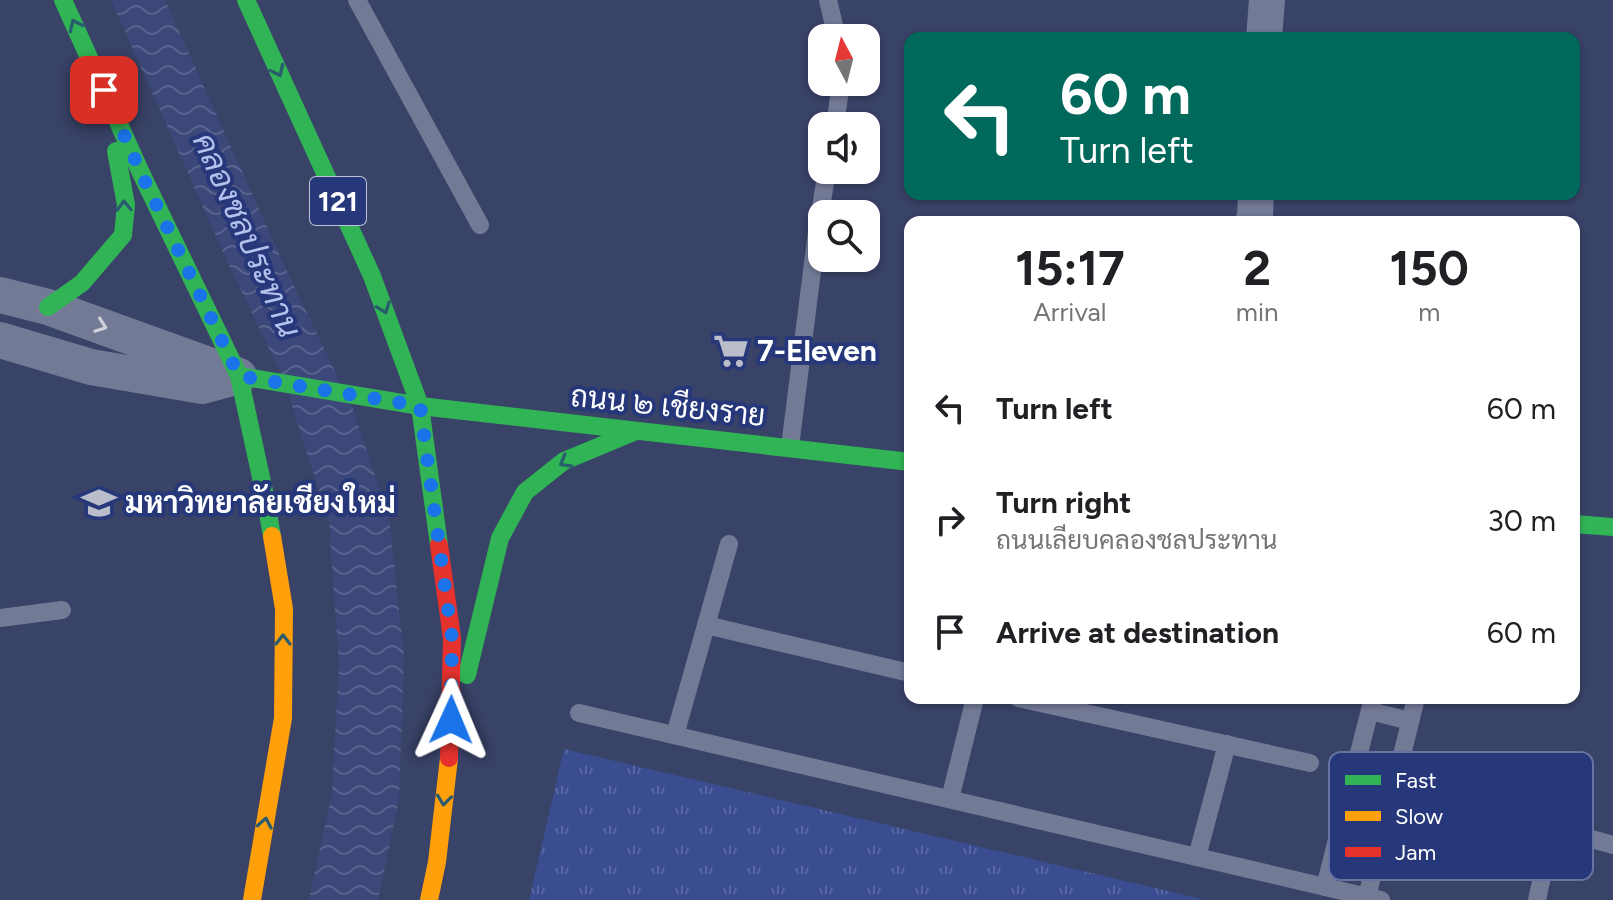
<!DOCTYPE html>
<html lang="en">
<head>
<meta charset="utf-8">
<style>
  :root { --surface:#fff; --page:#f2f2f2; --text:#202124; --muted:#757577 }
  body { margin:0; font-family:Figtree,Sarabun,sans-serif; background:var(--page); color:var(--text); height:100vh; display:flex; flex-direction:column; font-size:30px; white-space:nowrap }
  * { box-sizing:border-box; margin:0 }
  p { font-size:26px; color:var(--muted) }
  .icon { flex:none; width:44px; height:44px; fill:none; stroke:currentColor; stroke-width:2; stroke-linecap:round; stroke-linejoin:round }
  .map { position:relative; flex:1; overflow:hidden }
  .side { position:absolute; left:904px; top:216px; width:676px; height:488px; display:flex; flex-direction:column; background:var(--surface); border-radius:16px; box-shadow:0 2px 6px #0004 }
  .side>* { flex:none }
  .guide { position:absolute; left:904px; top:32px; width:676px; height:168px; border-radius:16px; box-shadow:0 2px 6px #0004; background:#00695c; color:#fff; overflow:hidden }
  .needle { width:52px; rotate:353deg }
  .fabs { position:absolute; left:808px; top:24px; display:grid; gap:16px }
  .fabs a { display:grid; place-items:center; width:72px; height:72px; border-radius:16px; background:var(--surface); box-shadow:0 2px 6px #0004; font-size:40px }
  .pin { position:absolute; display:grid; place-items:center; width:68px; height:68px; color:#fff; margin:-34px; border-radius:16px; box-shadow:0 4px 12px #0006 }
  .me { position:absolute; width:88px; margin:-44px; rotate:1deg; stroke-linejoin:round; filter:drop-shadow(0 0 6px #0008) }
  .turn { display:flex; align-items:center; gap:28px; height:168px; padding:0 24px; font-size:36px }
  .turn .icon { width:104px; height:104px; stroke-width:2.5 }
  .turn b { display:block; font-size:56px; line-height:68px }
  .eta { display:flex; justify-content:space-evenly; align-items:center; height:136px; text-align:center }
  .eta b { font-size:48px; font-weight:700; line-height:56px }
  ul { padding:0; list-style:none }
  li { display:flex; align-items:center; gap:24px; height:112px; padding:0 24px }
  li div { flex:1 }
  li b { display:block; font-size:30px }
  li em { font-style:normal }
  .map>svg:first-child { display:block }
  .park { fill:url(#park-tufts) }
  .water { fill:url(#water-waves) }
  .lines { fill:none; stroke-linecap:round; stroke-linejoin:round }
  .lane { stroke:#737a96; stroke-width:18 }
  .street { stroke:#737a96; stroke-width:36 }
  .fast { stroke:#30b455; stroke-width:18 }
  .slow { stroke:#ff9f0a; stroke-width:18 }
  .jam { stroke:#e5322d; stroke-width:18 }
  .oneway { stroke:#295c6f }
  .oneway2 { stroke:#ced0da }
  .route { stroke:#1a73e8; stroke-width:14; stroke-dasharray:0 25.2 }
  .labels { text-anchor:middle; stroke-width:8; stroke-linejoin:round; paint-order:stroke }
  .shield { fill:#26377a; stroke:#bec3d7; stroke-width:2 }
  .shield-label { font-size:28px; font-weight:bold; fill:#fff }
  .poi-label { font-size:30px; font-weight:bold; fill:#fff; stroke:#26377a; text-anchor:start }
  .street-label { font-size:30px; fill:#fff; stroke:#26377a }
  .water-label { font-size:32px; font-style:italic; fill:#b4c1ec; stroke:#26377a }
  .key { fill:#26377a; stroke:#6773a2; stroke-width:2 }
  .key-label { font-size:22px; fill:#fff }
</style>
</head>
<body>
<div class="map">
<svg width="1613" height="900" viewBox="0 0 1613 900">
  <defs>
    <pattern id="park-tufts" width="24" height="20" patternUnits="userSpaceOnUse" patternTransform="scale(2)"><rect width="24" height="20" fill="#3a4d91"/><path d="M3 7l-1-3M5 7V3M7 7l1-3M15 17l-1-3M17 17v-4M19 17l1-3" fill="none" stroke="#5868a2"/></pattern>
    <pattern id="water-waves" width="16" height="10" patternUnits="userSpaceOnUse" patternTransform="scale(2)"><rect width="16" height="10" fill="#3c4879"/><path d="M0 5q4-4 8 0t8 0" fill="none" stroke="#59638d"/></pattern>
  </defs>
  <rect width="100%" height="100%" fill="#394267"/>
  <!-- park -->
  <polygon class="park" points="564,749 1206,900 529,900"/>
  <!-- water -->
  <polygon class="water" points="111,0 165,0 284,265 353,409 389,517 404,656 399,799 378,900 309,900 332,793 339,664 329,523 283,377 228,263"/>
  <g class="lines">
    <!-- lane -->
    <g class="lane">
      <polyline points="357,0 480,225"/>
      <polyline points="828,0 837,38"/>
      <polyline points="835,126 841,82"/>
      <polyline points="790,447 816,239 827,170"/>
      <polyline points="0,618 62,610"/>
      <polyline points="706,625 910,673"/>
      <polyline points="1018,698 1310,763"/>
      <polyline points="1370,711 1410,721"/>
      <polyline points="579,713 1381,900"/>
      <polyline points="675,735 729,544"/>
      <polyline points="950,799 975,698"/>
      <polyline points="1197,857 1227,744"/>
      <polyline points="1325,887 1373,698"/>
      <polyline points="1367,897 1416,698"/>
      <path d="M1537,900C1542,879 1546,839 1574,837C1586,836 1602,842 1613,845"/>
    </g>
    <!-- street -->
    <g class="street">
      <polyline points="1264,38 1267,0"/>
      <polyline points="1253,222 1255,216 1256,194"/>
      <polyline points="0,295 48,307 239,376"/>
      <polyline points="0,340 91,367 202,386 228,379"/>
    </g>
    <!-- fast -->
    <g class="fast">
      <polyline points="63,0 141,173 239,376 264,491 272,536"/>
      <polyline points="246,0 372,276 420,406 439,545"/>
      <polyline points="48,307 82,283 123,235 126,205 116,151"/>
      <polyline points="239,376 420,406"/>
      <polyline points="420,406 910,462"/>
      <polyline points="1574,524 1613,527"/>
      <polyline points="467,675 500,538 525,492 564,461 636,431"/>
    </g>
    <!-- slow -->
    <g class="slow">
      <polyline points="252,900 283,718 284,609 272,536"/>
      <polyline points="429,900 437,862 449,758"/>
    </g>
    <!-- jam -->
    <polyline class="jam" points="439,545 452,638 449,758"/>
  </g>
  <!-- one-way arrows -->
  <defs><path id="oneway-chevron" d="M-2-3.5L2.5 0L-2 3.5" fill="none" stroke-width="1.6" stroke-linecap="round" stroke-linejoin="round" transform="scale(2)"/></defs>
  <g class="oneway">
    <use href="#oneway-chevron" transform="translate(75 25) rotate(-115)"/>
    <use href="#oneway-chevron" transform="translate(278 71) rotate(65)"/>
    <use href="#oneway-chevron" transform="translate(124 206) rotate(-92)"/>
    <use href="#oneway-chevron" transform="translate(384 308) rotate(70)"/>
    <use href="#oneway-chevron" transform="translate(565 462) rotate(150)"/>
    <use href="#oneway-chevron" transform="translate(283 640) rotate(-90)"/>
    <use href="#oneway-chevron" transform="translate(444 800) rotate(97)"/>
    <use href="#oneway-chevron" transform="translate(265 823) rotate(-80)"/>
  </g>
  <use class="oneway2" href="#oneway-chevron" transform="translate(101 326) rotate(20)"/>
  <g class="lines">
    <!-- route -->
    <polyline class="route" points="104,90 141,173 239,376 420,406 452,638 451,720"/>
  </g>
  <!-- icons -->
  <defs>
    <g id="supermarket-bare" transform="scale(2.76)"><path d="M-6-5.5h2.5l.6 2H6L4.5 2H-2.5L-4.4-4H-6ZM-1.5 3.2a1.3 1.3 0 1 0 .1 0ZM3 3.2a1.3 1.3 0 1 0 .1 0Z" fill="#babdca" stroke="#26377a" stroke-width="2.5" paint-order="stroke"/></g>
    <g id="university-bare" transform="scale(2.76)"><path d="M0-5L7-2L0 1L-7-2ZM-4 1L0 2.5L4 1V4Q0 6-4 4Z" fill="#babdca" stroke="#26377a" stroke-width="2.5" paint-order="stroke"/></g>
  </defs>
  <g fill-rule="evenodd">
    <use href="#supermarket-bare" x="731" y="351"/>
    <use href="#university-bare" x="99" y="503"/>
  </g>
  <g class="labels">
    <!-- shield labels -->
    <rect class="shield" x="310" y="177" width="56" height="48" rx="6"/>
    <g class="shield-label">
      <text x="338" y="211">121</text>
    </g>
    <!-- poi labels -->
    <g class="poi-label">
      <text x="757" y="361">7-Eleven</text>
      <text x="125" y="513">มหาวิทยาลัยเชียงใหม่</text>
    </g>
    <!-- street labels -->
    <g class="street-label">
      <text transform="translate(668 406) rotate(6)" y="10">ถนน ๒ เชียงราย</text>
    </g>
    <!-- water labels -->
    <g class="water-label">
      <text transform="translate(247 235) rotate(66)" y="11">คลองชลประทาน</text>
    </g>
  </g>
  <!-- legend -->
  <rect x="1329" y="752" width="264" height="128" rx="12" class="key"/>
  <rect x="1345" y="775" width="36" height="10" fill="#30b455"/>
  <rect x="1345" y="811" width="36" height="10" fill="#ff9f0a"/>
  <rect x="1345" y="847" width="36" height="10" fill="#e5322d"/>
  <g class="key-label">
    <text x="1395" y="788">Fast</text>
    <text x="1395" y="824">Slow</text>
    <text x="1395" y="860">Jam</text>
  </g>
</svg>
<div class="fabs">
<a><svg class="needle" viewBox="-14 -14 28 28"><path d="M0-13l5 13h-10z" fill="#e53935"/><path d="M0 13l5-13h-10z" fill="#757577"/></svg></a>
<a><svg class="icon" aria-label="sound" viewBox="0 0 24 24"><path d="M4 9h4l5-4v14l-5-4H4zM17 9q2 3 0 6"/></svg></a>
<a><svg class="icon" aria-label="search" viewBox="0 0 24 24"><circle cx="10" cy="10" r="6"/><path d="M15 15l6 6"/></svg></a>
</div>
<div class="pin" style="left:104px;top:90px;background:#d93025"><svg class="icon" aria-label="arrive" viewBox="0 0 24 24"><path d="M6 21V4h12l-3 4 3 4H6"/></svg></div>
<svg class="me" style="left:451px;top:720px" viewBox="-20 -20 40 40"><path d="M0-17L14 15 0 8-14 15z" fill="#1a73e8" stroke="#fff" stroke-width="4"/></svg>
<div class="guide">
<div class="turn"><svg class="icon" aria-label="left" viewBox="0 0 24 24"><path d="M17 20v-9H6M10 6l-5 5 5 5"/></svg><div><b>60 m</b>Turn left</div></div>
</div>
<section class="side">
<div class="eta">
<div><b>15:17</b><p>Arrival</p></div>
<div><b>2</b><p>min</p></div>
<div><b>150</b><p>m</p></div>
</div>
<ul>
<li><svg class="icon" aria-label="left" viewBox="0 0 24 24"><path d="M17 20v-9H6M10 6l-5 5 5 5"/></svg><div><b>Turn left</b></div><em>60 m</em></li>
<li><svg class="icon" aria-label="right" viewBox="0 0 24 24"><path d="M7 20v-9h11M14 6l5 5-5 5"/></svg><div><b>Turn right</b><p>ถนนเลียบคลองชลประทาน</p></div><em>30 m</em></li>
<li><svg class="icon" aria-label="arrive" viewBox="0 0 24 24"><path d="M6 21V4h12l-3 4 3 4H6"/></svg><div><b>Arrive at destination</b></div><em>60 m</em></li>
</ul>
</section>
</div>
</body>
</html>
